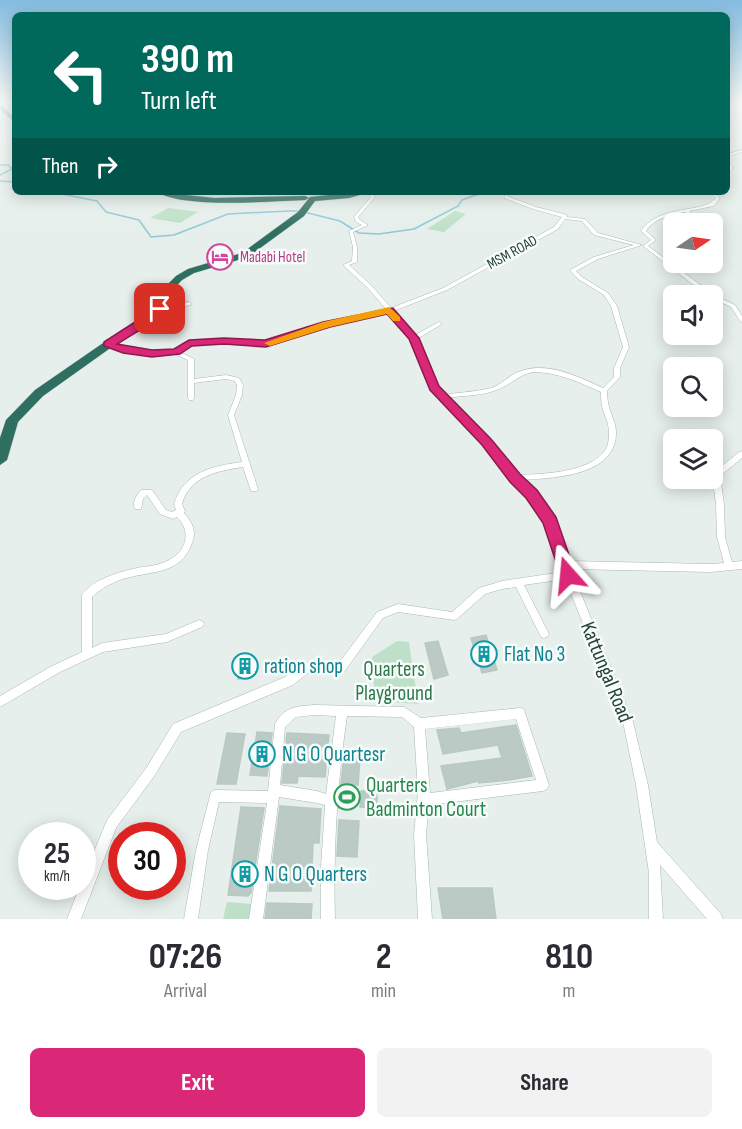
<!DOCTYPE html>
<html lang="en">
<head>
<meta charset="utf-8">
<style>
  :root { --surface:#fff; --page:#f2f2f3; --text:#2b2b33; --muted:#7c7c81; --accent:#db2777 }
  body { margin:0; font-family:"Sofia Sans Condensed",sans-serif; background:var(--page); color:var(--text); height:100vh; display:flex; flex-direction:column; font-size:22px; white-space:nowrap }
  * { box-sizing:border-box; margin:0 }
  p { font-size:20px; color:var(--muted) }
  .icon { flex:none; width:33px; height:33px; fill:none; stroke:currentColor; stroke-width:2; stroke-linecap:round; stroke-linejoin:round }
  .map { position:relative; height:919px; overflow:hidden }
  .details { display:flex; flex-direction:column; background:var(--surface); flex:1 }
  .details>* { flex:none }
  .top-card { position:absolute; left:12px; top:12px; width:718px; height:183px; border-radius:9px; box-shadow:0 3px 15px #0003; background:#00695c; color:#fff; overflow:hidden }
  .needle { width:39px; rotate:77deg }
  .controls { position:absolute; left:663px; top:213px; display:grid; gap:12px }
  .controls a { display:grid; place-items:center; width:60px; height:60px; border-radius:9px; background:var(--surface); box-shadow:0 3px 15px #0003; font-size:30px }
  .speed { position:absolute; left:18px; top:822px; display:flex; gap:12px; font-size:30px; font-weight:700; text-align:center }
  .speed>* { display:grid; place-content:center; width:78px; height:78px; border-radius:50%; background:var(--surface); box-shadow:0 3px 15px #0003; line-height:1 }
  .speed small { font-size:15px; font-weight:400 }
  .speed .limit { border:9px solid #d22; background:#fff; color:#111 }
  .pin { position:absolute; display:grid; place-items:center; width:51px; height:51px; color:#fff; margin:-26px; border-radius:12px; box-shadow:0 3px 9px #0006 }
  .me { position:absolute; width:66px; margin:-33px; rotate:342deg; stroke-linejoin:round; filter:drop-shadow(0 0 4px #0008) }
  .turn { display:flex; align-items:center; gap:21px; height:126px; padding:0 30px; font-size:27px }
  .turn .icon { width:78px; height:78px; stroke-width:2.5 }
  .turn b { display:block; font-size:42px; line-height:51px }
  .then { display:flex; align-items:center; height:57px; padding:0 30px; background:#0003; gap:12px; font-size:22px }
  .eta { display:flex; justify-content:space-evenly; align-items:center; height:102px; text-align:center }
  .eta b { font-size:36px; font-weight:700; line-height:42px }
  .primary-button { display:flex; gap:12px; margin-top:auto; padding:12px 30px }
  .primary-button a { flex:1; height:69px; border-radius:9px; background:var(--accent); color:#fff; font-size:24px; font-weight:700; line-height:69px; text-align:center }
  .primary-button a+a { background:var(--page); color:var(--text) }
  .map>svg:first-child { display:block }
  .green { fill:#bfe0c8 }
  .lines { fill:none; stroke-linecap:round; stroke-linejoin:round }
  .stream { stroke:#8ec9d4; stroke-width:1.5 }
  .building { fill:#bbcac4; stroke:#b8c9c2; stroke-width:1.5 }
  .street-casing { stroke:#a8b8b2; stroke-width:1 }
  .highway-casing { stroke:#c2cac8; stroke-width:1 }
  .street { fill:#fff; fill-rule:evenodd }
  .highway { fill:#2f6f62; fill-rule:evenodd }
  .route { fill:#db2777; stroke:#8e194d; stroke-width:1.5 }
  .slow { fill:#f59e0b }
  .labels { text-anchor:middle; stroke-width:5; stroke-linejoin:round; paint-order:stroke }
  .far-street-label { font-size:15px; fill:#24423a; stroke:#f7fbf9 }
  .far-hotel-label { font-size:15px; fill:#b23c85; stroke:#f7fbf9; text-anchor:start }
  .near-culture-label { font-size:21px; fill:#0d838f; stroke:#f7fbf9; text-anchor:start }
  .near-park-label { font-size:21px; fill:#2d7a4b; stroke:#f7fbf9 }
  .near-street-label { font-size:21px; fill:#24423a; stroke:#f7fbf9 }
  .near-leisure-label { font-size:21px; fill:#27864d; stroke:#f7fbf9; text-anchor:start }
</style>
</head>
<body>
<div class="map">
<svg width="742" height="919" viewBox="0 0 742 919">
  <rect width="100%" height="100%" fill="#e6efeb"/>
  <!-- green -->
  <g class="green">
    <polygon points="168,208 198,212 180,223 150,218"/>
    <polygon points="455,211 466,214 444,232 427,229"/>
    <polygon points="397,641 409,642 418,704 375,701 372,657"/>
    <polygon points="337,788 358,789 358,806 352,805 350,809 336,809"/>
    <polygon points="227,902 252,904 249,919 223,919"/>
  </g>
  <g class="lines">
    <!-- stream -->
    <g class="stream">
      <polyline points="0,165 8,165 12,169 0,175"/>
      <polyline points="0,181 15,182"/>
      <polyline points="52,192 97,201 106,212 139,220 151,237 174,235 228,214 289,211 300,211 340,221 359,233 379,234 414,229 458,206 462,200 484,192"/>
    </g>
  </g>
  <!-- building -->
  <g class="building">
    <polygon points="486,635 497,670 482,673 471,638"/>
    <polygon points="438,641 448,675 434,679 425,643"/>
    <polygon points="239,657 254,668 253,676 238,679"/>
    <polygon points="516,725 532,776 509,780 479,783 478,781 447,789 441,766 502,758 498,745 443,754 437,730 459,728 461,733"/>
    <polygon points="257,732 272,733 267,776 250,775"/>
    <polygon points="227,733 245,734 236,784 217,784"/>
    <polygon points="287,733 329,735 325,777 298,776 297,783 282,783"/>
    <polygon points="344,756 360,757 358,785 341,784"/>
    <polygon points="361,791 377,791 377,808 360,807"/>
    <polygon points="280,806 321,809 319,843 313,843 311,891 269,891"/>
    <polygon points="241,807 264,808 251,893 248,896 228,895"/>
    <polygon points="339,820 359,821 357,857 337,856"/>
    <polygon points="438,888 492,888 496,919 443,919"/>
    <polygon points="267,903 312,904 311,919 265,919"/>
  </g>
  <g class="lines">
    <!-- street casing -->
    <g class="street-casing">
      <g id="street">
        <rect x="728" y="108" width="14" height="2"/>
        <polygon points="742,150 742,152 728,156 728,154"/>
        <polygon points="728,163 734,168 728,173 728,170 730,168 728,166"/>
        <polygon points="176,192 181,192 177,194 175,193"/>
        <path d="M367,192H371L375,197L358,217L360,220L368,225L353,232L357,247V262L349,265L371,285L391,308L443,288L554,227L562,217L533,209L504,198L506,192H510L507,196L536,207L567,215V217L585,219L598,233L642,245L598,259L576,271L582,277L608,293L617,306L629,347L620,368V377L607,391C607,398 608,404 610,410C612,417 616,424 616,432C617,476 554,478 522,480L535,492L553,519L568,561L711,564L724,563L717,537L716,504L712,474L739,452L742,451V458L720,476L724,504L725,537L732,562L742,561V569L711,572L571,569L633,722L648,785L657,842L721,914L723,919H707L660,865L663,919H649V873L636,785L623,722L565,579L524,585L549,634L547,637L544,638L541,637L516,587L502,589L485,594L457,619L454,620L398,612L383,618L344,672L340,674L308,673L293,685L181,732L155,775L116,828L81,919H67L80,886H82V881L107,820L147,767L173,724L285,677L306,663L338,664L377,612L398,604L452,612L479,588L502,581L563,572L546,522L529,496L512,480L484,444L432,389L411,338L389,312L329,325L266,346L224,343L190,345L180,352L194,359V379L226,375L239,378L243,385L242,395L234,415L258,489L257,491H251L243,467C217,471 190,476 182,504L185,511L184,513C192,522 197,531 192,543C180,577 148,570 120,580C110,584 100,589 92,597V648L102,643L166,634L199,620L202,621L204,624L202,627L167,642L103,652L60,672L0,707V696L52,666L82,652V595C93,579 119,572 137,568C147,566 159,566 169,560C186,551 192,532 177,517L173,519L160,514L147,495L143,499L141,509H135C132,502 136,496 141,490H152L166,510L172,512L176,510L174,504C184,472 212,466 242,462L228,415L236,395L237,385L235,381L226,379L194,383V398L193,400H189L188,398V360L175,354H137L106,345V343L108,342L137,350H175L189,341L224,339L266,342L325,323L386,309L367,287L343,265L352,261L353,247L349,231L362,225L356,222L354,217L371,197ZM565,219L582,221L594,235L634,245L594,257L570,270L578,279L604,295L611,306L623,347L614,368V377L603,388C579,377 546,360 518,372C508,376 501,385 491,388C476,392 460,392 444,395L437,387L417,339L442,324L439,322L437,323L415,335L394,311L447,290L558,229ZM533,372C557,372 579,382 601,392C601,398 601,404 603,410C606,418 609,425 609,433C609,441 608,449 602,454C584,473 542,474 517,475L490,440L448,398C465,395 484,396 499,389C512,384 518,375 533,372Z"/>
        <path d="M710,192H714L720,198L714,206L689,211L696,218V220H692L685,212C671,215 654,218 646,231L656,240L648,246L714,295L735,305L742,316V322L740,321L731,307L712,298V296H708L643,246L651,240L641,231C653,214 675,211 694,208C703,206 709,205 716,198Z"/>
        <polygon points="189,302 191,303 191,305 160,311 157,309 160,307"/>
        <path d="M314,705L404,707L421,718L520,708L524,709L525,713L549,785L547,789L543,791L429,805L426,834L432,919H418L414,834L418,793L414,727L402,717L347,716C337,784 333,851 335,919H321V867L325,805L317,803L279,797L263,919H249L267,803L219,802L208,850L198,919H184L196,850L211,792L215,790L268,791L275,724C284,707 297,706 314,705ZM314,715L336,716L326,794L317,791L280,785L285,727L296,717ZM516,719L536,780L430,793L425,729Z"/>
      </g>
    </g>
    <!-- highway casing -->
    <g class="highway-casing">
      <g id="highway">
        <polygon points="0,104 15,118 15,123 0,109"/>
        <path d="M157,192L214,198L305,196L309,198L305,200C270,201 186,209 157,192Z"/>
        <polygon points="356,192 370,192 349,198 315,201 304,216 248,257 194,273 182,280 176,286 164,311 153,321 130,334 43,396 18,422 7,460 0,465 0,438 6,420 35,390 122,330 145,317 156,307 167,285 176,276 188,269 242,253 298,212 310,197"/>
      </g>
    </g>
    <!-- street -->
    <use href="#street" class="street"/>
    <!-- highway -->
    <use href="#highway" class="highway"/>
  </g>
  <!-- sky -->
  <linearGradient id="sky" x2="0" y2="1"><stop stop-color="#84bce0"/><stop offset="0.44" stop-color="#f4f8f6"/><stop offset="1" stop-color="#f4f8f6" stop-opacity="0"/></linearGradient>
  <rect width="742" height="230" fill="url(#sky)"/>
  <!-- route -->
  <polygon class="route" points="160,306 165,309 153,322 117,344 152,350 174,349 189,340 224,338 265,340 323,322 393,308 419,338 439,386 491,439 520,474 537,490 556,517 576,575 574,580 568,582 562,580 543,523 526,498 510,482 482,445 430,390 409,339 387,314 330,327 266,347 224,344 192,346 180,354 152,357 123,353 104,346 104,342"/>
  <!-- slow -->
  <polygon class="slow" points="389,307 400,317 400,321 393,321 387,314 330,327 270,346 264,343 323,322"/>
  <!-- icons -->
  <defs>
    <g id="hotel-ring" transform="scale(1.35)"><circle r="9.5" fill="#f7fbf9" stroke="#d1479c" stroke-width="1.5"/><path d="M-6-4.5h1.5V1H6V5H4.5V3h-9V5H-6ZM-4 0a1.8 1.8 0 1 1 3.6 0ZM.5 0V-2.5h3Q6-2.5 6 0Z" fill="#d1479c"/></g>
    <g id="building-ring" transform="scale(1.35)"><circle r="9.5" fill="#f7fbf9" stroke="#0f9aa8" stroke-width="1.5"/><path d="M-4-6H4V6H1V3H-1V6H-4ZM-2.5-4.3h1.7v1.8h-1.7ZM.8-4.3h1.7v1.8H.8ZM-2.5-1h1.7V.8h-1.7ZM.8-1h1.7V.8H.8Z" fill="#0f9aa8"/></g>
    <g id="stadium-ring" transform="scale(1.35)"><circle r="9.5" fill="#f7fbf9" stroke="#2e9e5b" stroke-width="1.5"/><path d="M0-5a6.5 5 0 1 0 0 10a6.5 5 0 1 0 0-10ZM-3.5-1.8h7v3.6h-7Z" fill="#2e9e5b"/></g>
  </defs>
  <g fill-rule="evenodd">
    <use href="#hotel-ring" x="220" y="257"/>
    <use href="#building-ring" x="484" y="654"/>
    <use href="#building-ring" x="245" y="666"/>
    <use href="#building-ring" x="262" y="754"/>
    <use href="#stadium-ring" x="347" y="797"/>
    <use href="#building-ring" x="245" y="874"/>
  </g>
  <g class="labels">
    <!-- far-street labels -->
    <g class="far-street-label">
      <text transform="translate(512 252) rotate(-29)" y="5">MSM ROAD</text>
    </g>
    <!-- far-hotel labels -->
    <g class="far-hotel-label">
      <text x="240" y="262">Madabi Hotel</text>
    </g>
    <!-- near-culture labels -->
    <g class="near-culture-label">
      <text x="504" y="661">Flat No 3</text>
      <text x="264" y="673">ration shop</text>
      <text x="282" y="761">N G O Quartesr</text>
      <text x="264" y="881">N G O Quarters</text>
    </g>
    <!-- near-park labels -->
    <g class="near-park-label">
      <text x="394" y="676">Quarters<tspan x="394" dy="24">Playground</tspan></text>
    </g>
    <!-- near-street labels -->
    <g class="near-street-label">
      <text transform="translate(607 672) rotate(68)" y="7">Kattungal Road</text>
    </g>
    <!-- near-leisure labels -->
    <g class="near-leisure-label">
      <text x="366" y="792">Quarters<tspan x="366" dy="24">Badminton Court</tspan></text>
    </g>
  </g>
</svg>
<div class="controls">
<a><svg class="needle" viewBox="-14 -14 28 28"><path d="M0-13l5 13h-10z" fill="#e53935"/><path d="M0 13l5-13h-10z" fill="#7c7c81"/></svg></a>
<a><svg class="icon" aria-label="sound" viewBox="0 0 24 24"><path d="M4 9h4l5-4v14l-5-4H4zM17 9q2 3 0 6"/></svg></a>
<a><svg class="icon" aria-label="search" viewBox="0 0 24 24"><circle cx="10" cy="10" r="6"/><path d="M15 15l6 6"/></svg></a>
<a><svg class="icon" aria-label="layers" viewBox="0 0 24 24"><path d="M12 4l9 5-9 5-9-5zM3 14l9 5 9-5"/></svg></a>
</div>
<div class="speed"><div>25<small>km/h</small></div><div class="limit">30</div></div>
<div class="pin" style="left:160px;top:309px;background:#d93025"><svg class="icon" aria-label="arrive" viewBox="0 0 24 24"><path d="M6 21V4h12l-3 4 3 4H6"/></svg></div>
<svg class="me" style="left:568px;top:575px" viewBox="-20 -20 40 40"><path d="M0-17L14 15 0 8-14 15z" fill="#db2777" stroke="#fff" stroke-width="4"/></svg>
<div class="top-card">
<div class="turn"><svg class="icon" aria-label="left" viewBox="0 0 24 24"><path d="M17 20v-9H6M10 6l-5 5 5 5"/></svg><div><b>390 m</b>Turn left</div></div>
<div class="then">Then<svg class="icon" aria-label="right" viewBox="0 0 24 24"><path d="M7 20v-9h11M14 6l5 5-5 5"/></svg></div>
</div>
</div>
<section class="details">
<div class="eta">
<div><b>07:26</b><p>Arrival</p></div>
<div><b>2</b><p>min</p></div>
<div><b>810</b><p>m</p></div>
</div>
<div class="primary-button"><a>Exit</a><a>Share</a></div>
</section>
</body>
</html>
